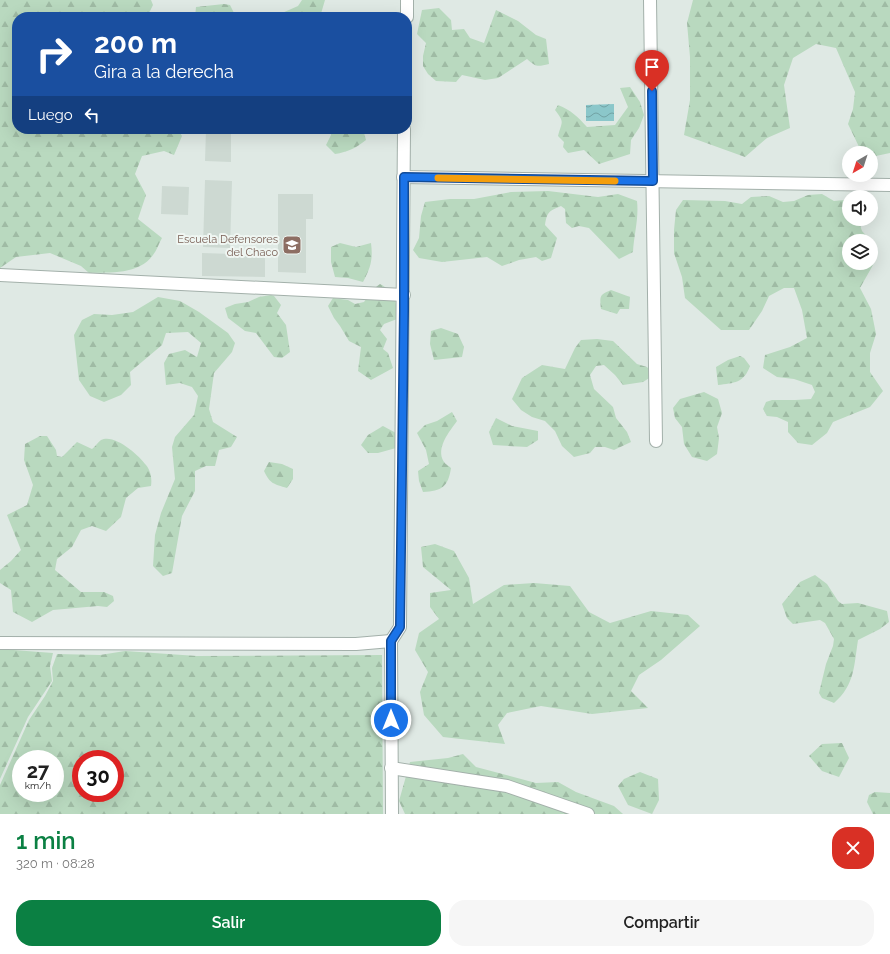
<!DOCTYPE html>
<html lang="es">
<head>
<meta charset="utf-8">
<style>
  :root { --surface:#fff; --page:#f6f6f6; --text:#222; --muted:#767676; --accent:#0b8043 }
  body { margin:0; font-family:Raleway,sans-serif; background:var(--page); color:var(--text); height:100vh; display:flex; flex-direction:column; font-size:15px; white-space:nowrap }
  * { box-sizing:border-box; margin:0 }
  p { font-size:13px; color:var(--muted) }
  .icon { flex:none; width:22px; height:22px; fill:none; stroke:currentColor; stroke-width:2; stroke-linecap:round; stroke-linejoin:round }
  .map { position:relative; height:814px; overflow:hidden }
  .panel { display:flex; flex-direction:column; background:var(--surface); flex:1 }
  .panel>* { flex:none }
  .banner { position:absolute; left:12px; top:12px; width:400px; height:122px; border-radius:16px; box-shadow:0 4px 16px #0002; background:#1a4fa0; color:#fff; overflow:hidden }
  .needle { width:26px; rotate:219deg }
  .tools { position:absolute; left:842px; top:146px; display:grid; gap:8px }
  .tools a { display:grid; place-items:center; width:36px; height:36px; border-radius:50%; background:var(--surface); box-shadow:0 4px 16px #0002; font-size:20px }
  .speed { position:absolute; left:12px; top:750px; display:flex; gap:8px; font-size:20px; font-weight:700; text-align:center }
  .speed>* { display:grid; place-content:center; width:52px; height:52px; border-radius:50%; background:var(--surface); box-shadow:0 4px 16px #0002; line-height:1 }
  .speed small { font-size:10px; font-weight:400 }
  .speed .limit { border:6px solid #d22; background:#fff; color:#111 }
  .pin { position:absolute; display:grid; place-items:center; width:34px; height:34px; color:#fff; margin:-41px -17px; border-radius:50% 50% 50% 0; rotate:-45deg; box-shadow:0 0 4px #0007 }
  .pin .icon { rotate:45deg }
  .me { position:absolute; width:44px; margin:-22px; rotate:0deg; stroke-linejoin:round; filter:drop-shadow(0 0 3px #0008) }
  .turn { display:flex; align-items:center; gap:14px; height:84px; padding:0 16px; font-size:18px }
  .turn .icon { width:52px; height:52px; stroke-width:2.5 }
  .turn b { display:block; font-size:28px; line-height:34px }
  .then { display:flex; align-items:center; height:38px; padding:0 16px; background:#0003; gap:8px; font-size:15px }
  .round { display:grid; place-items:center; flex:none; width:42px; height:42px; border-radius:16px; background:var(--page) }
  .summary { display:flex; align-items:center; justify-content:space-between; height:68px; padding:0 16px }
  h1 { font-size:24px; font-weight:600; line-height:30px; color:var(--accent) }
  .primary-button { display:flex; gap:8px; margin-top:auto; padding:8px 16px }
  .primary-button a { flex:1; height:46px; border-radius:16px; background:var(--accent); color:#fff; font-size:16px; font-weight:600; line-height:46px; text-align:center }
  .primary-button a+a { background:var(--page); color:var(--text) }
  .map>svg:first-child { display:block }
  .built { fill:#cdd9d2 }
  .forest { fill:url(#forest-firs); fill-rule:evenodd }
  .water { fill:url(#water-waves) }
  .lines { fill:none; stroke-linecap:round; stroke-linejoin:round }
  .minor-casing { stroke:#a3b0aa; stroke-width:14 }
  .minor { stroke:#fff; stroke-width:12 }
  .route-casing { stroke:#114b97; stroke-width:10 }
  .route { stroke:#1a73e8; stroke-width:7 }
  .slow { stroke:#f59e0b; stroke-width:7 }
  .labels { text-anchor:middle; stroke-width:4; stroke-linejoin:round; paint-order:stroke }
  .education-label { font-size:11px; fill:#785e54; stroke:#eff6f2; text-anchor:end }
</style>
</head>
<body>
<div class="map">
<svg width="890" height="814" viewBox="0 0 890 814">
  <defs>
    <pattern id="forest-firs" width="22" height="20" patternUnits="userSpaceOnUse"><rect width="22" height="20" fill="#b9d9bf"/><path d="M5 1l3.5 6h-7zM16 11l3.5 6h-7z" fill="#9fbba4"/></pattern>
    <pattern id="water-waves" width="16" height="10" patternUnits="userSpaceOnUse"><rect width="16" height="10" fill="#8bc7ca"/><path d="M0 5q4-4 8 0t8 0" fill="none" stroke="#71a2a4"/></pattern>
  </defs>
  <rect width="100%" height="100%" fill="#dfe9e4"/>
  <!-- built -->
  <g class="built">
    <polygon points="206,129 231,130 231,162 205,161"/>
    <polygon points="205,180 232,181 230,248 203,247"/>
    <polygon points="162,186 189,187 188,215 161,214"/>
    <polygon points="278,194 313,194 313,219 306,219 306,273 278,272"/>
    <polygon points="202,253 265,255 265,277 202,276"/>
  </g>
  <!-- forest -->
  <g class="forest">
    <path d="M0,0H151L153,5L147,17H17V129H178L182,136L174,155L164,151L142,156L135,174L146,195L138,219L162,238C159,243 157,250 153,255C139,275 110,272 89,273L81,266L50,253L16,257L0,268Z"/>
    <polygon points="302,0 325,0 320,17 284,17 282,13 298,6"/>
    <polygon points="693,0 890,0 890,153 871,157 871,153 862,153 848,124 853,109 855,92 836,48 816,44 793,58 784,85 790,128 767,138 745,157 684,135 690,100 690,57 687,23"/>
    <polygon points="224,4 230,5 236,17 195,17 196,7"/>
    <path d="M439,8L451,20L452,30L464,29L470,38L484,43L496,10L518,21L536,35L546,39L549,64C537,67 536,67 527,59L498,78L485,80L462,75L456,82L436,81L428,74L423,66V56L426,43L417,34L422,10Z"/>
    <path d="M630,87L640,102L644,115L639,128L631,140L630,154L599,164L584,150L568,153L563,147L564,142L558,136C562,121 565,123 555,110L558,105C571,110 578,117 587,127L615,125L628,107L620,88Z"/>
    <path d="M330,129H363L366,140C356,148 348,152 335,154L326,145L331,135Z"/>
    <path d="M548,191L598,197L618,194L637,201C639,218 634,235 633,252L619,259L589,228L579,226L572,228L566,223L565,209L561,206C549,211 547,212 545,225L557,238L551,258L542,261L536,257L519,260L502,266L487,257L442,262L419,258L413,250L419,238L421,216L425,202L450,199H474L511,192Z"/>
    <polygon points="822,194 834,201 844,200 849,206 849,219 858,219 862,231 871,241 849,241 849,263 871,263 871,241 875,246 873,265 860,288 871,309 876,334 870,353 870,372 883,391 870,407 833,422 827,433 812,445 798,443 788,432 788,422 777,417 767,416 763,409 766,402 772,400 795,400 811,399 815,392 812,385 794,379 777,377 763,368 765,355 790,347 807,338 802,310 794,288 784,288 769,296 762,311 749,330 721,330 685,298 682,277 674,253 674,230 676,210 683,200 725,201 742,204 751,197 769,196 783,202 794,201 808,195"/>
    <path d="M340,243L356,247L371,243C373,259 371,267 363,282L348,278L335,277L331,262V247Z"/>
    <path d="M380,284C396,292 397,303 397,319L384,324L380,330L387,339L383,349L388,353L393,368L371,380L358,371L361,347L349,341L340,326L334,318L328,306L333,298L348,300L355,304L364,302L372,290Z"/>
    <path d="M611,290L630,297L629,309H620L617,314L601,309C600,296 599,295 611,290Z"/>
    <polygon points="271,295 274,296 281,305 277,313 286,325 290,352 282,358 274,357 256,333 245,331 228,318 225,308 235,304 248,302 259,297"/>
    <polygon points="158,297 180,301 199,312 228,333 235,343 232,352 214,373 209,409 213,422 237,437 231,447 219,450 215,466 206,466 195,471 195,491 182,516 172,573 163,576 153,566 155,535 161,513 175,479 172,447 175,437 194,415 198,396 192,387 180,383 166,385 164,363 169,354 185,350 197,357 201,343 188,332 166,333 162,345 130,372 131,385 121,395 104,402 90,396 79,380 74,335 82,320 94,314 112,315 133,312"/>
    <polygon points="441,328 458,334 464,347 462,357 434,360 430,344 431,331"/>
    <polygon points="597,339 613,341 637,364 647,367 654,375 643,382 623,385 615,375 604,365 596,366 590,375 594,389 613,407 616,418 627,432 631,442 614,450 605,447 595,447 590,453 574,457 562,446 555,431 545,421 532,417 521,410 512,399 522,378 542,365 565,369 575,348 581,340"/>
    <path d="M740,356L744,358L750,366C744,383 734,383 718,385L716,367L728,360Z"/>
    <polygon points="704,392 718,399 722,413 717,427 719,438 717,454 707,461 692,457 684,444 682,427 675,418 673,408 680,399"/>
    <path d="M452,412L457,421C450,431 435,448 444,462C445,464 449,466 451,468C448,487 442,491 423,492L419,481L418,471L429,464L426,450L417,433L425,425L437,421Z"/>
    <polygon points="496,418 512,426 538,431 538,440 527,447 493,445 489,432"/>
    <polygon points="383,426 396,433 396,448 378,453 368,453 361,445 368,435"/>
    <path d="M40,436H47L56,450L57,456L62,457L77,442L92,449C95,447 98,442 101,440C114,433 139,455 146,465C151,471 152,479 151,486L138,488L126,498L121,517L106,531L92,526L81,530L72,547L57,559L55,570L81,592H104L113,596L114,601L107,607L98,606L53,610L32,622L13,612L11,590L0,583V570L11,561L21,550L7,515L27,505L33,485L24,460L25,444Z"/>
    <path d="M269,462L282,464L293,469V479L287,488C274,484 270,484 264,471Z"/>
    <polygon points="435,544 454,551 469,578 473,604 504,585 534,583 570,586 589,612 610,623 651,611 688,615 700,626 661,660 639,675 631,691 648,708 592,714 541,706 507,713 498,725 505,744 443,737 424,715 420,692 428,672 415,650 419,633 439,619 430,607 430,593 451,590 423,567 421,547"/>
    <path d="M815,575L827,584L838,601L842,604L858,603L887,611L889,622L880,629L858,640C854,665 855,685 834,703L822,698L819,693L826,664L833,646L834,639L825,623L820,620L793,624L787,618L782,604L800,582Z"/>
    <polygon points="0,649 53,653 50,666 52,681 28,717 0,779"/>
    <path d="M125,651L197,656L382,655L383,814H0V785L29,720L45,696L53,681L52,668L57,654L100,655ZM21,759H55V793H21ZM81,759H115V793H81Z"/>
    <polygon points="842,743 849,758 839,777 822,771 809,756 822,744"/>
    <polygon points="463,754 476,767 536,783 558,782 576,792 614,806 623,814 405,814 399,801 410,762 448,758"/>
    <polygon points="640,772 658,779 659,800 652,814 628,805 618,786 624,779"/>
    <polygon points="875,792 890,793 890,814 873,814 867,802 869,795"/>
  </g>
  <!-- water -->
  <polygon class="water" points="614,104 614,121 586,121 586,105"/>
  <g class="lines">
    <!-- minor casing -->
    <g class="minor-casing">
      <g id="minor">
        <polyline points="650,0 656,441"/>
        <polyline points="407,17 407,0"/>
        <polyline points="403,177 890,185"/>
        <polyline points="0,275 404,295"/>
        <polyline points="0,643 356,644 391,641"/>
        <polyline points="391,768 507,786 588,814"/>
        <polyline points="392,814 391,641 400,627 404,129"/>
      </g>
    </g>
    <!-- minor -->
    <use href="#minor" class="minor"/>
  </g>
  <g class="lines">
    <!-- route casing -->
    <g class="route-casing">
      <polyline id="route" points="391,720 391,641 400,627 404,311 404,177 653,181 652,91"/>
    </g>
    <!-- route -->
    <use href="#route" class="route"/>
    <!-- slow -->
    <polyline class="slow" points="438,178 615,181"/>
  </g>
  <!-- icons -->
  <defs>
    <g id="school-square" transform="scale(1)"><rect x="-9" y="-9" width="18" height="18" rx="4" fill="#8d6e63" stroke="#eff6f2"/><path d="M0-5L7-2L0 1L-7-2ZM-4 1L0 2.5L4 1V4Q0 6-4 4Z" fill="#fff"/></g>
  </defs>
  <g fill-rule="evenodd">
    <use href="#school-square" x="292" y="245"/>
  </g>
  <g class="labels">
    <!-- education labels -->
    <g class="education-label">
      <text x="278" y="243">Escuela Defensores<tspan x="278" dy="13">del Chaco</tspan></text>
    </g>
  </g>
</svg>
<div class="tools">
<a><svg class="needle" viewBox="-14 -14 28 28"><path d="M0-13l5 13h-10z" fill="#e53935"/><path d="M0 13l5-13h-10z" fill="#767676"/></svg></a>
<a><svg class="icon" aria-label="sound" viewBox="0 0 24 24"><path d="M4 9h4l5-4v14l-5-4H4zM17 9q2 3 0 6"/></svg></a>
<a><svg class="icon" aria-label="layers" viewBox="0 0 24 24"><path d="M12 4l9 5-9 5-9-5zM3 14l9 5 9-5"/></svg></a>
</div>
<div class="speed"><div>27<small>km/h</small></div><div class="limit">30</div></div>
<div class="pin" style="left:652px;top:91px;background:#d93025"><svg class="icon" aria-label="arrive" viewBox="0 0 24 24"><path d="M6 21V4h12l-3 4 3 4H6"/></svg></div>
<svg class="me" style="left:391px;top:720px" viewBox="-20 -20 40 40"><circle r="17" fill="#1a73e8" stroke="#fff" stroke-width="3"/><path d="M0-11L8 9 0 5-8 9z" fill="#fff"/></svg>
<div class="banner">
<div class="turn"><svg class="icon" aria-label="right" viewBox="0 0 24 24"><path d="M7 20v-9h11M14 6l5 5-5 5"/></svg><div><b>200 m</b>Gira a la derecha</div></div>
<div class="then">Luego<svg class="icon" aria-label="left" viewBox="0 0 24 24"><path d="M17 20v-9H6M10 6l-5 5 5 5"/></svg></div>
</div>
</div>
<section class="panel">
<div class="summary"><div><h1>1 min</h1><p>320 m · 08:28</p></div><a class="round" style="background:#d93025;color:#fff"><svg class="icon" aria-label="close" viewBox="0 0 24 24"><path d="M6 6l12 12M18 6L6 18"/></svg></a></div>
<div class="primary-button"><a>Salir</a><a>Compartir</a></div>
</section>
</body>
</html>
